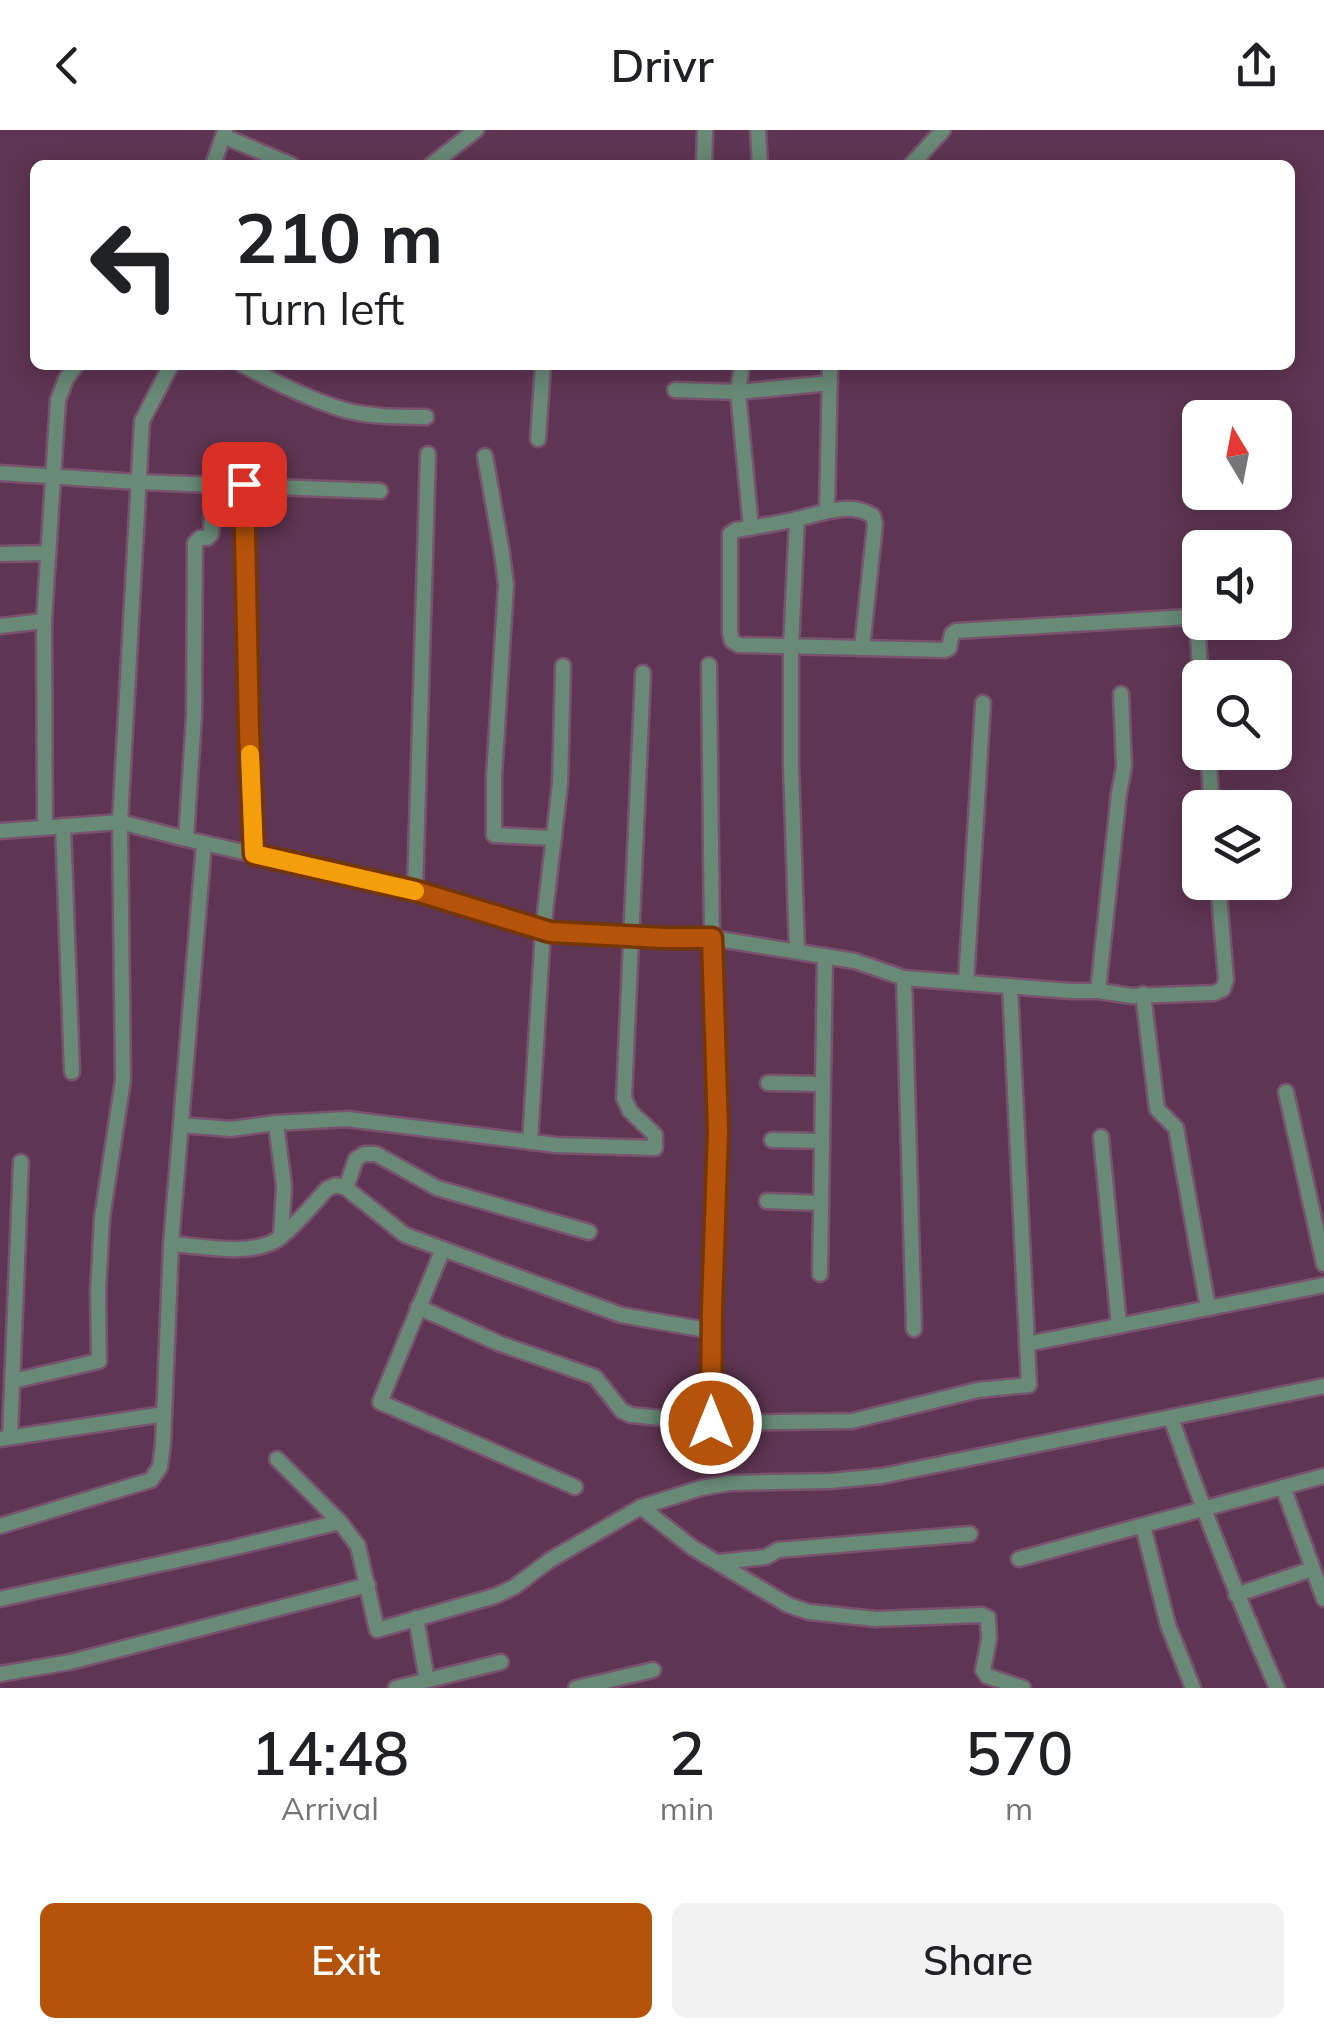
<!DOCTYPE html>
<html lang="en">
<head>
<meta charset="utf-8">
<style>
  :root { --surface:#fff; --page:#f2f2f2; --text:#202124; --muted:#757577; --accent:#b45309 }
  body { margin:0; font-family:Mulish,sans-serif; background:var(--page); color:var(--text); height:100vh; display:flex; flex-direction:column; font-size:38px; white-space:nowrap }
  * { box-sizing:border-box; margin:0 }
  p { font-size:32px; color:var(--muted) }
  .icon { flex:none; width:55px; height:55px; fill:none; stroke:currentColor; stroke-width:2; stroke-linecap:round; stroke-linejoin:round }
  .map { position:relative; height:1558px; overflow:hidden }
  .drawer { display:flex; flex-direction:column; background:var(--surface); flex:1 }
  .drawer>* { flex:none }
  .hud { position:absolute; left:30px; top:30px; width:1265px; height:210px; border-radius:15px; box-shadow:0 5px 25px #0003; background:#fff; color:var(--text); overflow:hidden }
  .needle { width:65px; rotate:350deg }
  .fabs { position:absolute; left:1182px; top:270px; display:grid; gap:20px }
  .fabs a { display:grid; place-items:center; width:110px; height:110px; border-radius:15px; background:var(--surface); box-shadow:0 5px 25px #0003; font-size:50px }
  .pin { position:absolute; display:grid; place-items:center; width:85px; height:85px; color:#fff; margin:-42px; border-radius:20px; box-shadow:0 5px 15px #0006 }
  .me { position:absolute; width:110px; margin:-55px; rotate:0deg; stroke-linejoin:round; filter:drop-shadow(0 0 8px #0008) }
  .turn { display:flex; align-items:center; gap:35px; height:210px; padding:0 40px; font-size:45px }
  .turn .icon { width:130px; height:130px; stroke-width:2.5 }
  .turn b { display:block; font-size:70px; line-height:85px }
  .eta { display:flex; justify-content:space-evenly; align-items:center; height:170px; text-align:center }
  .eta b { font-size:60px; font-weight:600; line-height:70px }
  .action { display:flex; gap:20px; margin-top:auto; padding:20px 40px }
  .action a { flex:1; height:115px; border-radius:15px; background:var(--accent); color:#fff; font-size:40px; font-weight:600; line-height:115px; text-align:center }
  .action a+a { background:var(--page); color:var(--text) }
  header { display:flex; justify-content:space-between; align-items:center; height:130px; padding:0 40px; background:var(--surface); font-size:45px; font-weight:600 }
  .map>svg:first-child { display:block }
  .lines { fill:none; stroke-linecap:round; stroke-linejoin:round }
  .street-casing { stroke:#77536d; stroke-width:19 }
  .street { stroke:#688a76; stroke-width:14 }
  .route-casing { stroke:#753606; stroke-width:25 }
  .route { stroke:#b45309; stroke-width:18 }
  .slow { stroke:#f59e0b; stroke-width:18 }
</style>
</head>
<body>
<header><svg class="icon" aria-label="back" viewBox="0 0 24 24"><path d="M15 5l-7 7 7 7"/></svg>Drivr<svg class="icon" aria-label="share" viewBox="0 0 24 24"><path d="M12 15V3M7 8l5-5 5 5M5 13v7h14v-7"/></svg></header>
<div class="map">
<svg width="1324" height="1558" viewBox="0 0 1324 1558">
  <rect width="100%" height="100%" fill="#5e3552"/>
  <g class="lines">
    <!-- street casing -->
    <g class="street-casing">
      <g id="street">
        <polyline points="758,0 760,35"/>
        <polyline points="223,6 292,35"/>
        <polyline points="213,35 225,1"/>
        <polyline points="431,35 476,0"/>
        <polyline points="704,35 705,0"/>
        <polyline points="911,35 943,0"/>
        <path d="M243,235C274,252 305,267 338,278C365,287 398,287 426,287"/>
        <polyline points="742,235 738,262 751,398"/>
        <polyline points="675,260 738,262 830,253"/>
        <polyline points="538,309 543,235"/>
        <polyline points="485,326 502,423 506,455 494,647 494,705 554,708"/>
        <polyline points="0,343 138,352 380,361"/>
        <polyline points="244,354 249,600 254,724"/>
        <polyline points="827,380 830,235"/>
        <polyline points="0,424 48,423"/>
        <polyline points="0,496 44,491"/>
        <path d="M862,518L875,394L873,386C849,370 818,385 793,390C774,394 755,397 736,400L730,404V503L732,511L739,515L945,520L949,518L952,504L956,501L1189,487L1194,488L1197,493L1201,548"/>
        <polyline points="709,535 712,808 718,1001 711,1179 711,1293"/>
        <polyline points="1208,622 1212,678"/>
        <polyline points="63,696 72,942"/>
        <polyline points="45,697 44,491 58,270 66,249 76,235"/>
        <polyline points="0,701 120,692 186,709 415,761 550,802 664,808 712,808 855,831 904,848 1071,861 1098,861 1132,866 1214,863 1223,859 1226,850 1218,752"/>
        <polyline points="186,709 194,586 195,413 200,408 207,408 211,404 214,354"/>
        <polyline points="415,761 428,324"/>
        <polyline points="797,821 791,635 791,517 797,389"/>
        <polyline points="904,848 914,1199"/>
        <polyline points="966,853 983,573"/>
        <polyline points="1098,861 1119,663 1124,637 1121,564"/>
        <polyline points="1143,864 1157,979 1176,998 1208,1178"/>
        <polyline points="768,953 823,954"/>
        <polyline points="1286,962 1324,1134"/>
        <polyline points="276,993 284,1056 281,1107"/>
        <polyline points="181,995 231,999 276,993 347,989 556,1015 655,1018 655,1005 630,981 624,968 643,543"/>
        <polyline points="1101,1007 1119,1196"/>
        <polyline points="772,1010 822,1011"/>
        <polyline points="530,1012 543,800 560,654 563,536"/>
        <polyline points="346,1058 356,1029 364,1024 376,1024 437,1058 589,1102"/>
        <polyline points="767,1071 821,1073"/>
        <path d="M171,1114C202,1116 251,1127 278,1109C296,1096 312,1075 327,1059L336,1055L346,1058L405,1105L621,1185L712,1201"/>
        <polyline points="443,1119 380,1272 575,1357"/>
        <polyline points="820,1144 825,826"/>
        <polyline points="418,1177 498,1213 595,1247 622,1281 631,1285 711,1293 852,1291 978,1260 1029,1255 1010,856"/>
        <polyline points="1027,1214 1324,1155"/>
        <polyline points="13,1251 99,1231 98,1162 102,1088 123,950 120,692 142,291 171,235"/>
        <path d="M1171,1288C1203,1380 1238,1469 1277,1558"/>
        <polyline points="10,1307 21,1032"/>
        <polyline points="0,1309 164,1284"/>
        <polyline points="277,1329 340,1392 358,1416 377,1500 495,1466 514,1457 550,1430 641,1377 701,1358 730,1353 830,1351 882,1346 1324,1256"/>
        <polyline points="1283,1357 1324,1469"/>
        <polyline points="641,1377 693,1418 788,1475 809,1482 876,1489 982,1485 988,1488 989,1509 983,1540 987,1546 1023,1558"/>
        <polyline points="0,1396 151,1350 160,1337 163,1313 171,1114 204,713"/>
        <polyline points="1143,1396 1168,1495 1193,1558"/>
        <polyline points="1019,1429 1324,1346"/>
        <polyline points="718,1432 766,1427 778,1420 970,1404"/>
        <polyline points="1236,1465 1312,1439"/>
        <polyline points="0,1469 228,1419 340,1392"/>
        <polyline points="416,1488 427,1550"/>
        <polyline points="0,1544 70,1532 368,1455"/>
        <polyline points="396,1558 501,1532"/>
        <polyline points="576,1558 653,1540"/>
      </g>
    </g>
    <!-- street -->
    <use href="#street" class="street"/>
  </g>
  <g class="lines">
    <!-- route casing -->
    <g class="route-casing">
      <polyline id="route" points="244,354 249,600 254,724 416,761 550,802 664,808 712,808 718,1001 712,1179 711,1293"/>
    </g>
    <!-- route -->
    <use href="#route" class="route"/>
    <!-- slow -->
    <polyline class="slow" points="250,624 254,724 415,761"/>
  </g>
</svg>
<div class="fabs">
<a><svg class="needle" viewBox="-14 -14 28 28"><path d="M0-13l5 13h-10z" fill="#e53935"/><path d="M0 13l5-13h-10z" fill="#757577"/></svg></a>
<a><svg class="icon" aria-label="sound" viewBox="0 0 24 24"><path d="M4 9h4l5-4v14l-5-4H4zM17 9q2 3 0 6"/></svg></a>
<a><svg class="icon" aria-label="search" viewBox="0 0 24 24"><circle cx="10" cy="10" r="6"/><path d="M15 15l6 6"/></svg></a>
<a><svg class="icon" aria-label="layers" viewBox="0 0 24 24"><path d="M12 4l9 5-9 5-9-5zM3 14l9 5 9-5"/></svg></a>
</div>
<div class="pin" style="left:244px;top:354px;background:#d93025"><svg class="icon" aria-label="arrive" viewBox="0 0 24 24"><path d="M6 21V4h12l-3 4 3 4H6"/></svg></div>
<svg class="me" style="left:711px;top:1293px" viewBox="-20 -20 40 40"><circle r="17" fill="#b45309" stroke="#fff" stroke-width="3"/><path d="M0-11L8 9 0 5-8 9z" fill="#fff"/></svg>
<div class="hud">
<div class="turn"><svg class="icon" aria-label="left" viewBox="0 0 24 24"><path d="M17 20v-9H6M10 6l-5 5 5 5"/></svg><div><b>210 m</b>Turn left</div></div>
</div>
</div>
<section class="drawer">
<div class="eta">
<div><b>14:48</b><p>Arrival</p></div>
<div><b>2</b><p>min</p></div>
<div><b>570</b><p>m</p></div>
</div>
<div class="action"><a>Exit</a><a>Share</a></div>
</section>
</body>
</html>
